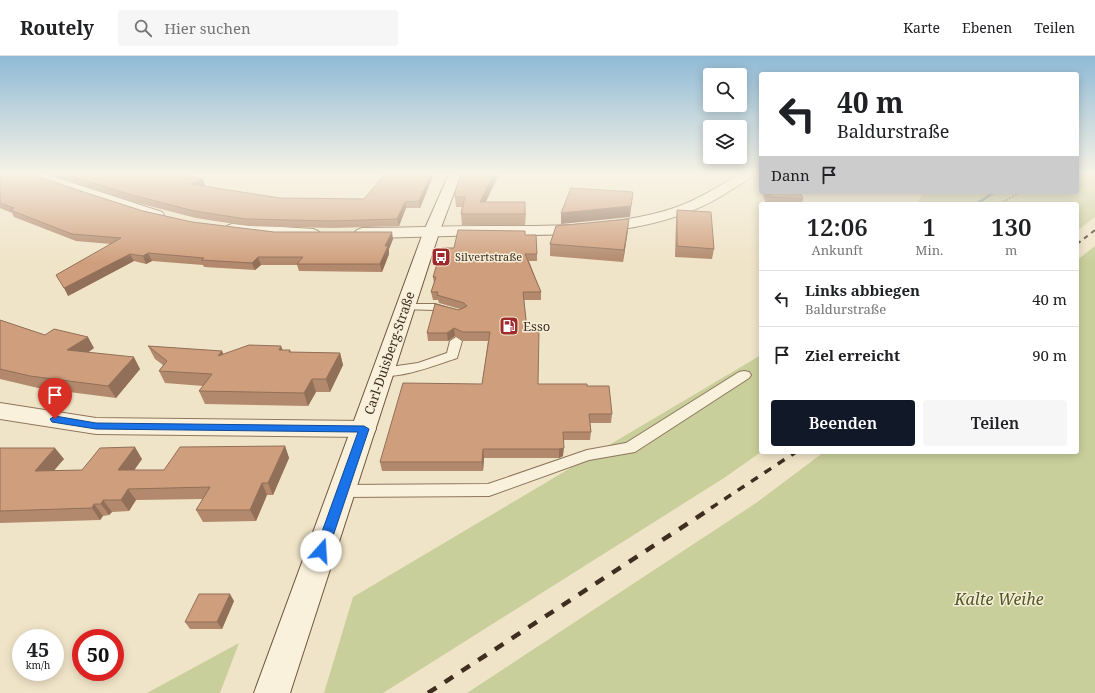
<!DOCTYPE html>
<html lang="de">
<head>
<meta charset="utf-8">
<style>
  :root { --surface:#fff; --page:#f6f6f6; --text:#202124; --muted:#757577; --line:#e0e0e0; --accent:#111827 }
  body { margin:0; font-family:"Noto Serif",serif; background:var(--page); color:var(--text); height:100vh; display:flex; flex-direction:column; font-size:15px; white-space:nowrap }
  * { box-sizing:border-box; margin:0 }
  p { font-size:13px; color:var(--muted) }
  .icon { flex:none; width:22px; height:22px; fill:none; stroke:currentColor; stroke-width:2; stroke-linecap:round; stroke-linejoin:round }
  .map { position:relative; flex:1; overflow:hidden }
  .sheet { position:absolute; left:759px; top:146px; width:320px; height:252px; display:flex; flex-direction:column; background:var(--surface); border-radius:4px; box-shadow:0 2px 10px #0003 }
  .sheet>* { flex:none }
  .guide { position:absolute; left:759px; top:16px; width:320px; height:122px; border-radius:4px; box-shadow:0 2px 10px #0003; background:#fff; color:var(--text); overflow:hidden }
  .fabs { position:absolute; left:703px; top:12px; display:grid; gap:8px }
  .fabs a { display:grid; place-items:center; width:44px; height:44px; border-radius:4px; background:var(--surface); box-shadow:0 2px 10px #0003; font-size:20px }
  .speed { position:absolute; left:12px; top:573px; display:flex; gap:8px; font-size:20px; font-weight:700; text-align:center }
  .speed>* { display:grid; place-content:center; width:52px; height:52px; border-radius:50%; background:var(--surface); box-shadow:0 2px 10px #0003; line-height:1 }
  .speed small { font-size:10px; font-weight:400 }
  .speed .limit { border:6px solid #d22; background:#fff; color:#111 }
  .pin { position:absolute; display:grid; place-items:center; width:34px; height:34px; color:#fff; margin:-41px -17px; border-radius:50% 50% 50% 0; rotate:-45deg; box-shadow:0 0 4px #0007 }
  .pin .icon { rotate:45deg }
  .me { position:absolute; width:44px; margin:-22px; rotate:19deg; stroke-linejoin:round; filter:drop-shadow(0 0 3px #0008) }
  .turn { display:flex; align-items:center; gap:14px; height:84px; padding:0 12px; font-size:18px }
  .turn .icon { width:52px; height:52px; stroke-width:2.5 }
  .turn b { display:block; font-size:28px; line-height:34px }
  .then { display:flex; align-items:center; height:38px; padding:0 12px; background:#0003; gap:8px; font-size:15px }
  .eta { display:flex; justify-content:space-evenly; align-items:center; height:68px; text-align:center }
  .eta b { font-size:24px; font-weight:600; line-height:28px }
  .action { display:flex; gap:8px; margin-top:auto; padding:8px 12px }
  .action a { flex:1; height:46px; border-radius:4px; background:var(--accent); color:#fff; font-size:16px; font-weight:600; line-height:46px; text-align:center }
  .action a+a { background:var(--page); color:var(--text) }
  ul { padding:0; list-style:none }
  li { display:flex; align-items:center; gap:12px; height:56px; padding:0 12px; border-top:1px solid var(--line) }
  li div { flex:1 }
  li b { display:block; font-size:15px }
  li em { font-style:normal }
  header { display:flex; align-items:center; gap:24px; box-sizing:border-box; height:56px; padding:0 20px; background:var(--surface); border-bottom:1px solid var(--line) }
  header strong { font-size:19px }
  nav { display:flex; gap:22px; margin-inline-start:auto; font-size:14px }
  .search { width:280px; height:36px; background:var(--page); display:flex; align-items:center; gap:10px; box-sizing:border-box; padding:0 14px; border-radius:4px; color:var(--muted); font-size:15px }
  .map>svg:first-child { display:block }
  .green { fill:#c9cf9b }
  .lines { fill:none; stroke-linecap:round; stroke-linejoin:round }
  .stream { fill:#6f938a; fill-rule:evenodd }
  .lane-casing { stroke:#8d765c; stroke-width:2 }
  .street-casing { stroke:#8d765c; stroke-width:2 }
  .secondary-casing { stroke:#6f573f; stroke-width:2 }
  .path { stroke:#8d765c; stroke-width:1.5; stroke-dasharray:2 1.5; stroke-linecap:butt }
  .lane { fill:#faf1dc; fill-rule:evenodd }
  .street { fill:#faf1dc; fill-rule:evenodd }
  .secondary { fill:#faf1dc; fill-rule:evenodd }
  .rail-far2 { stroke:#3d2e20; stroke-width:2; stroke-dasharray:4.5 4.5; stroke-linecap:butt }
  .rail-far1 { stroke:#3d2e20; stroke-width:3.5; stroke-dasharray:8 8; stroke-linecap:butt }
  .rail { stroke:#3d2e20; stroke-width:4.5; stroke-dasharray:10 10; stroke-linecap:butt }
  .wall { fill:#b2896c }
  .shaded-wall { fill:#916f58 }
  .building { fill:#cf9f7d; stroke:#916f58 }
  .route { fill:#1a73e8; stroke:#114b97 }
  .labels { text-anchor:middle; stroke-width:3; stroke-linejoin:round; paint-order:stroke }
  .far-poi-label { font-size:11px; fill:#3d2e20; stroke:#f7eed8; text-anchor:start }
  .poi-label { font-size:13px; fill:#3d2e20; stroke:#f7eed8; text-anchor:start }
  .street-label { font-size:13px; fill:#3d2e20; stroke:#f7eed8 }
  .near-park-label { font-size:16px; font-style:italic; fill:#4d5a26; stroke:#f7eed8 }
</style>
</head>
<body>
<header>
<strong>Routely</strong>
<div class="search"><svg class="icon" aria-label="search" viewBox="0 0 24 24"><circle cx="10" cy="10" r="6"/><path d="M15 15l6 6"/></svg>Hier suchen</div>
<nav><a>Karte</a><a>Ebenen</a><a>Teilen</a></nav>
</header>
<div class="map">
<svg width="1095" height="637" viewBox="0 0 1095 637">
  <rect width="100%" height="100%" fill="#f0e4c8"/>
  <!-- green -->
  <g class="green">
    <polygon points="1077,118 1095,118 1095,161 1077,175 1077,148 916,148 924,136 1077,136"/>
    <polygon points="1095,190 1095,637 467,637 756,447 824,396 1077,396 1077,204"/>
    <polygon points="761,299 761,396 724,422 383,637 324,637 353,541"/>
    <polygon points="239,587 220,637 147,637"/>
  </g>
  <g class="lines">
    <!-- stream -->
    <polygon class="stream" points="992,136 997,136 979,148 974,148"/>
    <!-- lane casing -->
    <g class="lane-casing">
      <g id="lane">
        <polygon points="405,248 435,248 455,254 457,256 451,259 434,254 401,253 399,251"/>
        <path d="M456,281L462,285L457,302C445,306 385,329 377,316L383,312L418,307L447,297L450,285Z"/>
        <polygon points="744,315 749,316 751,319 749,322 635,396 589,404 489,440 342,441 336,439 334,435 336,431 342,429 488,428 587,394 626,387 739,316"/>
      </g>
    </g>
    <!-- street casing -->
    <g class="street-casing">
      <g id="street">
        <polygon points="27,118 45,118 162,156 164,159 162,162 152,162 29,121"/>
        <path d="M739,118H753C749,125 738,129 731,134C660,182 567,179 485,179C448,180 410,181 373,182L357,180L354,177L357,174L362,172C403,172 443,170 484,170C547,170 613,172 674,152C697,144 718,131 739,118Z"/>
        <polygon points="232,168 313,173 318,175 321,178 318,181 313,183 227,176 224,173 227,170"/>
        <polygon points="0,347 96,362 364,365 373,367 376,373 373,379 364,381 96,378 0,363"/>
      </g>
    </g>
    <!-- secondary casing -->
    <g class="secondary-casing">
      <polygon id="secondary" points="449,118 461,118 439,177 290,637 254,637 423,177"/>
    </g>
    <!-- path -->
    <polyline class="path" points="1000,148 1020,136"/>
    <!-- lane -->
    <use href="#lane" class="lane"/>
    <!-- street -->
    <use href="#street" class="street"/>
    <!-- secondary -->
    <use href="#secondary" class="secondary"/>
    <!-- rail-far2 -->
    <polyline class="rail-far2" points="1077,188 1095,174"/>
    <!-- rail-far1 -->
    <polyline class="rail-far1" points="711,452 796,396"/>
    <!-- rail -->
    <polyline class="rail" points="428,637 713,451"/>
  </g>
  <!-- wall -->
  <g class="wall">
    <polygon points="0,118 96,140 143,155 192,166 274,176 393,183 389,193 389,198 382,216 299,215 297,209 261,209 255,214 204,211 203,209 152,205 146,208 134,205 68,240 111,188 76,185 14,161 12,157 0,152"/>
    <polygon points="49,118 188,118 189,120 203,123 205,129 204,130 280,142 364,143 385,118 434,118 420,152 406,152 399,170 334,172 248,170 196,162 130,145"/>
    <polygon points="461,118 499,118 486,146 526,157 525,169 462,169 461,158 462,151 456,151 455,141"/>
    <polygon points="760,118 761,118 761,132 759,124"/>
    <polygon points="762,136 800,136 803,143 802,148 766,148"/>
    <polygon points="677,154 714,193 712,203 675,201 676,164"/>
    <polygon points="628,174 623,206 550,200 550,188"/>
    <polygon points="525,179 537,198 537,205 529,205 541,236 541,244 524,244 527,273 538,328 587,330 612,358 611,367 590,367 591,376 590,384 563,384 563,400 559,402 484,402 483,415 382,415 380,406 482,328 488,285 463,285 455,280 448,285 428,285 427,277 460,253 439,247 438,244 433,244 431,236 434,227 433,221 454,192"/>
    <polygon points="0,264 45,279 94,292 89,296 140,313 116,342 38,332 0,323"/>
    <polygon points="148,290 222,295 223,298 283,294 290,294 291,296 340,297 343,309 330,336 316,336 308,350 205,348 199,335 203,330 165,327 159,315 163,309 155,303"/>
    <polygon points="285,390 289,402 273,439 267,439 256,465 203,466 196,454 203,443 136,444 129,455 112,456 109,459 103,460 100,464 0,467 0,392 64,403 54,414 82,414 142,403 134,414 164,414"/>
    <polygon points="234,545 222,573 190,573 185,566"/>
  </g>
  <!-- shaded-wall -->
  <g class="shaded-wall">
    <polygon points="181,118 188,118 189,122"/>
    <polygon points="431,118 434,118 420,152 419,145"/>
    <polygon points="494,118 499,118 480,157 480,146"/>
    <polygon points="203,123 205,129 193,134 190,128"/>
    <polygon points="633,136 630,161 561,168 561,157"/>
    <polygon points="405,146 406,152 399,170 397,163"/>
    <polygon points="629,163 628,174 623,206 624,194"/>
    <polygon points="392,176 393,183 389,193 389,198 382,216 380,208 385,190"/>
    <polygon points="148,197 152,205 146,208 143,200"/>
    <polygon points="130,198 134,205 68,240 64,232"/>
    <polygon points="258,201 261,209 255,214 252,207"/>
    <polygon points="454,272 455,280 448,285 447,277"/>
    <polygon points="88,281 94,292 74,305 67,294"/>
    <polygon points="281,290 286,302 279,294"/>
    <polygon points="222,295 227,307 218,300"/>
    <polygon points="340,297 343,309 330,336 326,323"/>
    <polygon points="134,301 140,313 116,342 108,330"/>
    <polygon points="312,323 316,336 308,350 304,337"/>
    <polygon points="285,390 289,402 273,439 268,427"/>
    <polygon points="135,391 142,403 126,426 118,414"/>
    <polygon points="55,392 64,403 44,426 35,415"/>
    <polygon points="564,392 563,400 559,402 559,393"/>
    <polygon points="483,393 484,402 483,415 482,406"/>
    <polygon points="262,427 267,439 256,465 250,454"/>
    <polygon points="128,433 136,444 129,455 121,444"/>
    <polygon points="103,444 112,456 109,459 101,448"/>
    <polygon points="94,448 103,460 100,464 92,452"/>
    <polygon points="230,538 234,545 222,573 217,566"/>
  </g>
  <!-- building -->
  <g class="building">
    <polygon points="0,118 30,118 96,140 143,155 192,166 274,176 392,176 385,190 388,190 380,208 297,208 303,201 258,201 252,207 201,204 204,202 148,197 143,200 130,198 64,232 56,219 121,182 72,178 10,154 14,152 0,147"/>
    <polygon points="65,118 182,118 181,118 203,123 190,128 280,142 364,143 385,118 431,118 419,145 405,146 397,163 332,165 246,163 194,155 128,138"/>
    <polygon points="461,118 494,118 480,146 525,146 525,158 461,158 465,141 455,141 455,137"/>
    <polygon points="571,132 633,136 631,150 561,157"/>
    <polygon points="768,136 800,136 803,143 770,141"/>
    <polygon points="677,154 711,156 714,193 677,190"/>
    <polygon points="629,163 624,194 550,188 556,170"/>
    <polygon points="458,174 525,175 525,179 536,179 537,198 525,198 541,236 523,236 527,273 539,274 538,328 587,328 587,330 609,330 612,358 589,358 591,376 563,376 564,392 559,393 483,393 482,406 380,406 403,327 482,328 490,276 463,276 454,272 447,277 427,277 435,248 459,254 467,250 464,247 437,239 438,236 431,236 436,221 433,221 442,192 454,192"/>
    <polygon points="0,264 45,279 54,273 88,281 67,294 134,301 108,330 30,320 0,313"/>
    <polygon points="249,289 281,290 279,294 290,294 289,296 340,297 326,323 312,323 304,337 199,335 212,318 159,315 167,305 148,290 222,295 218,300"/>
    <polygon points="285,390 268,427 262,427 250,454 196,454 210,431 128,433 121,444 103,444 101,448 94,448 92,452 0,455 0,392 55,392 35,415 82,414 100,392 135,391 118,414 164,414 180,391"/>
    <polygon points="199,538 230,538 217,566 185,566"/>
  </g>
  <!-- sky -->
  <linearGradient id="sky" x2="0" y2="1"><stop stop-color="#8fbad6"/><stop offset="0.57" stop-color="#f8f3e6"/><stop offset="1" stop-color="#f8f3e6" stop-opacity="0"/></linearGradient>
  <rect width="1095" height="207" fill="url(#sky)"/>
  <!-- route -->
  <polygon class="route" points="55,360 96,367 364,370 369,373 328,495 326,498 321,500 317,498 315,495 358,376 96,373 52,366 50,363"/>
  <!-- icons -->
  <defs>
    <g id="bus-square" transform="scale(1)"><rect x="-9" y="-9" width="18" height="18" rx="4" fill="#9e2a2b" stroke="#f7eed8"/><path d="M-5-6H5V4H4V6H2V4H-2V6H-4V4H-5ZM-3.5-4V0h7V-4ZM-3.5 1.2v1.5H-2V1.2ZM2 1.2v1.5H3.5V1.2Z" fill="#fff"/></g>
    <g id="fuel-square" transform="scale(1)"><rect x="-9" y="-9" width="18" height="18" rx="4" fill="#9e2a2b" stroke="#f7eed8"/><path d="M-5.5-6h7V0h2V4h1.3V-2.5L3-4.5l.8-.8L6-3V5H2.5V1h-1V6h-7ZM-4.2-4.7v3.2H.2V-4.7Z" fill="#fff"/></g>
  </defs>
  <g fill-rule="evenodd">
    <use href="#bus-square" x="441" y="201"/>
    <use href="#fuel-square" x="509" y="270"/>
  </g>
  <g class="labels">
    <!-- far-poi labels -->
    <g class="far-poi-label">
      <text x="455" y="205">Silvertstraße</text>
    </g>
    <!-- poi labels -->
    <g class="poi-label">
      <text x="523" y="275">Esso</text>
    </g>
    <!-- street labels -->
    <g class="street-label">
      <text transform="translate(389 297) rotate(-71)" y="5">Carl-Duisberg-Straße</text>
    </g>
    <!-- near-park labels -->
    <g class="near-park-label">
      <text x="999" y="549">Kalte Weihe</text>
    </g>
  </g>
</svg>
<div class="fabs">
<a><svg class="icon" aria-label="search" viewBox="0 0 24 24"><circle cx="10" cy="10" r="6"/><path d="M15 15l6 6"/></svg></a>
<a><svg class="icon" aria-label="layers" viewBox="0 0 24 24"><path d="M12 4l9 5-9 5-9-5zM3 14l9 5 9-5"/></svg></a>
</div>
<div class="speed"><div>45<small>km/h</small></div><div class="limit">50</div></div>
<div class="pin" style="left:55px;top:363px;background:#d93025"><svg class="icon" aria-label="arrive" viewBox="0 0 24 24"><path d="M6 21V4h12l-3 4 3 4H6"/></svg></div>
<svg class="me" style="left:321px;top:495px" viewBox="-20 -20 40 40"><circle r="19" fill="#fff"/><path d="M0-13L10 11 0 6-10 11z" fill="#1a73e8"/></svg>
<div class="guide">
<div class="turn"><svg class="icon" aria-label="left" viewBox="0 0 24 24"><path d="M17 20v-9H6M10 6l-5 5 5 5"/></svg><div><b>40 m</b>Baldurstraße</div></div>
<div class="then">Dann<svg class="icon" aria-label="arrive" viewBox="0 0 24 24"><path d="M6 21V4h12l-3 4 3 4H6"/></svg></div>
</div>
<section class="sheet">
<div class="eta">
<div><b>12:06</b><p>Ankunft</p></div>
<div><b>1</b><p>Min.</p></div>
<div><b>130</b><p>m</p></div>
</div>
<ul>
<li><svg class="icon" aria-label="left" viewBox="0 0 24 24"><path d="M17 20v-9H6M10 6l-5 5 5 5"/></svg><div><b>Links abbiegen</b><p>Baldurstraße</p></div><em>40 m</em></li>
<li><svg class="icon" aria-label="arrive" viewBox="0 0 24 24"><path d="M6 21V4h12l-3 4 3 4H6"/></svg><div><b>Ziel erreicht</b></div><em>90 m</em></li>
</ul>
<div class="action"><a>Beenden</a><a>Teilen</a></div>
</section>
</div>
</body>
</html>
